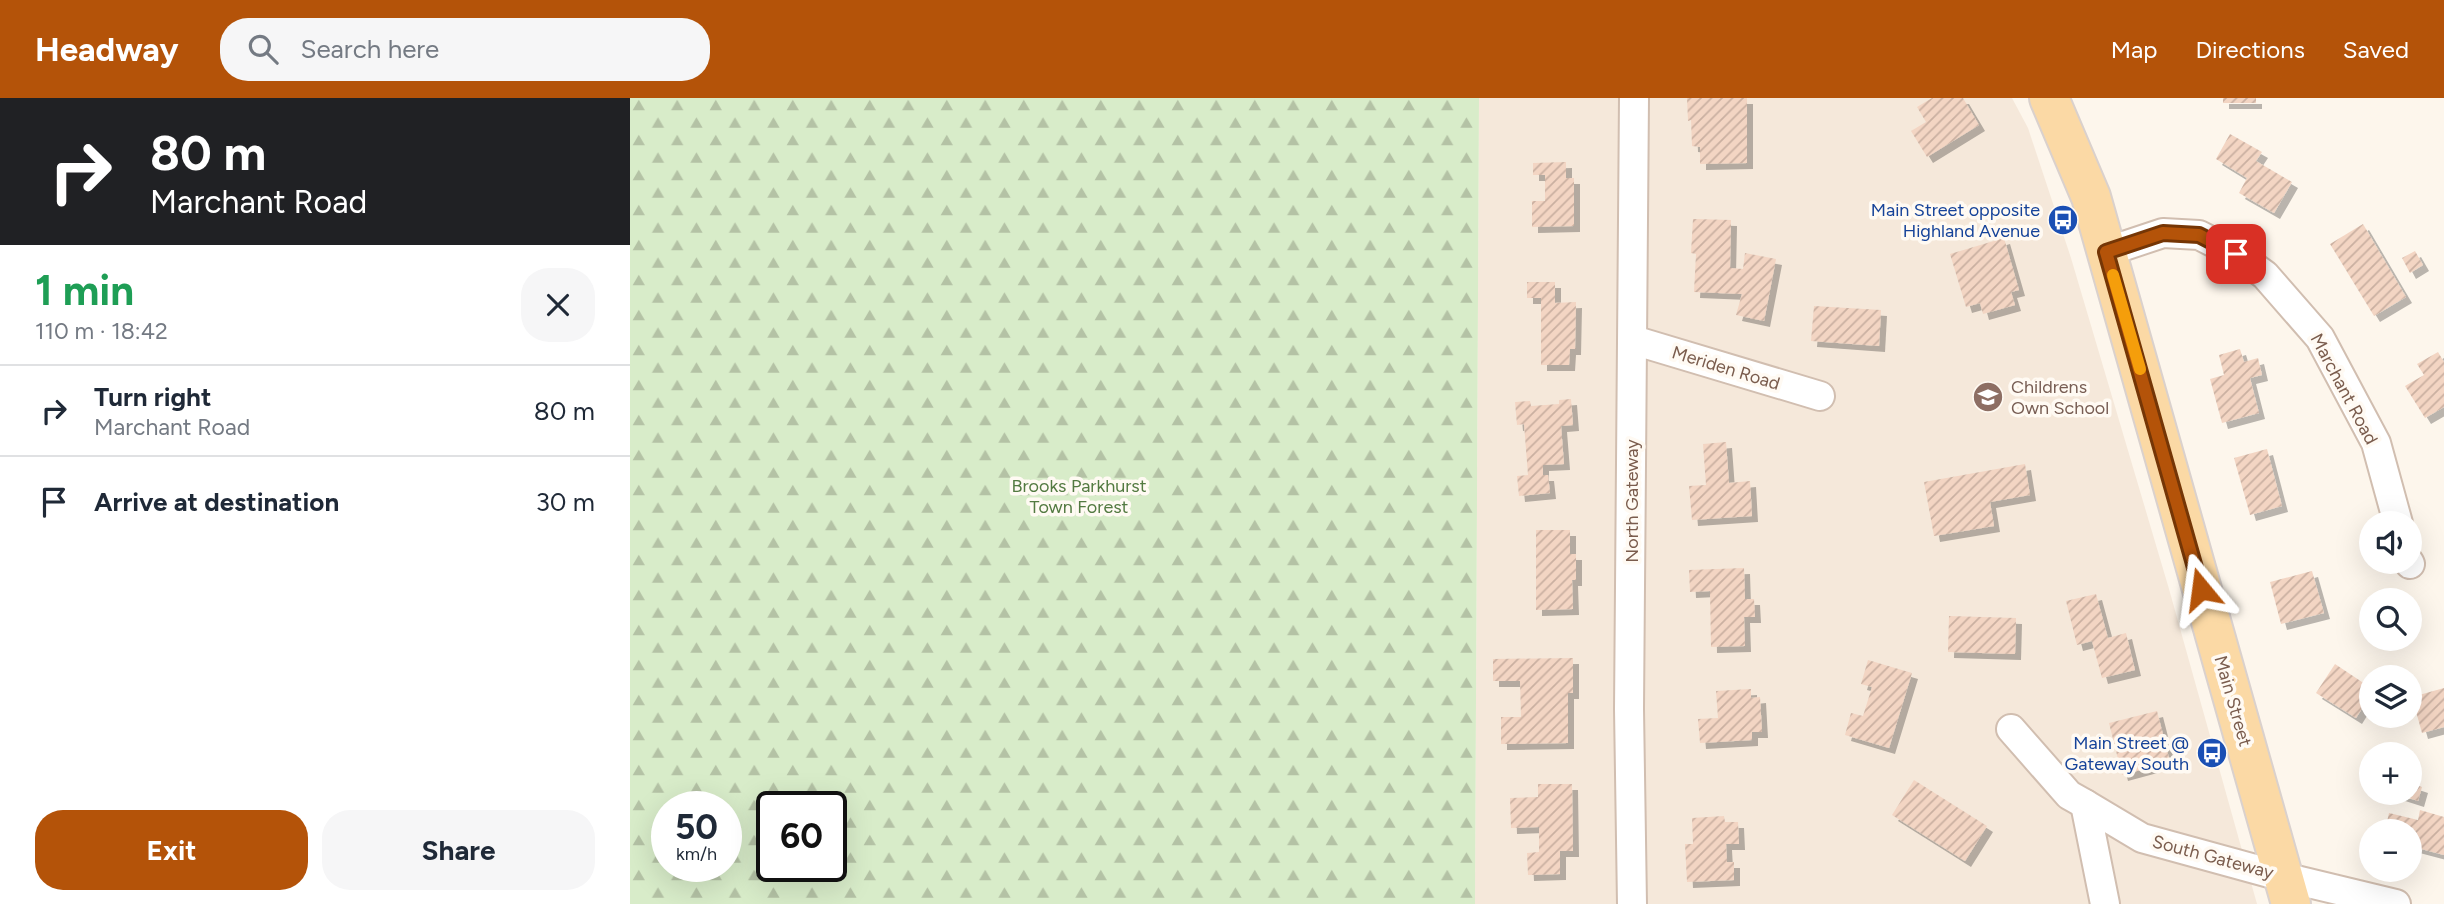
<!DOCTYPE html>
<html lang="en">
<head>
<meta charset="utf-8">
<style>
  :root { --surface:#fff; --page:#f6f6f7; --text:#1f2937; --muted:#747a83; --line:#e0e1e3; --accent:#b45309 }
  body { margin:0; font-family:Figtree,sans-serif; background:var(--page); color:var(--text); height:100vh; display:flex; flex-direction:column; font-size:26px; white-space:nowrap }
  * { box-sizing:border-box; margin:0 }
  p { font-size:23px; color:var(--muted) }
  .icon { flex:none; width:38px; height:38px; fill:none; stroke:currentColor; stroke-width:2; stroke-linecap:round; stroke-linejoin:round }
  .map { position:relative; flex:1; overflow:hidden }
  .side { display:flex; flex-direction:column; background:var(--surface); width:630px }
  .side>* { flex:none }
  .top-card { background:#202124; color:#fff; overflow:hidden }
  .buttons { position:absolute; left:1729px; top:413px; display:grid; gap:14px }
  .buttons a { display:grid; place-items:center; width:63px; height:63px; border-radius:50%; background:var(--surface); box-shadow:0 7px 28px #0002; font-size:35px }
  .speed { position:absolute; left:21px; top:693px; display:flex; gap:14px; font-size:35px; font-weight:700; text-align:center }
  .speed>* { display:grid; place-content:center; width:91px; height:91px; border-radius:50%; background:var(--surface); box-shadow:0 7px 28px #0002; line-height:1 }
  .speed small { font-size:18px; font-weight:400 }
  .speed .limit { border:4px solid #111; border-radius:10px; background:#fff; color:#111 }
  .pin { position:absolute; display:grid; place-items:center; width:60px; height:60px; color:#fff; margin:-30px; border-radius:14px; box-shadow:0 4px 10px #0006 }
  .me { position:absolute; width:77px; margin:-38px; rotate:344deg; stroke-linejoin:round; filter:drop-shadow(0 0 5px #0008) }
  .turn { display:flex; align-items:center; gap:24px; height:147px; padding:0 35px; font-size:32px }
  .turn .icon { width:91px; height:91px; stroke-width:2.5 }
  .turn b { display:block; font-size:49px; line-height:60px }
  .round { display:grid; place-items:center; flex:none; width:74px; height:74px; border-radius:28px; background:var(--page) }
  .summary { display:flex; align-items:center; justify-content:space-between; height:119px; padding:0 35px }
  h1 { font-size:42px; font-weight:700; line-height:52px; color:#1e9e55 }
  .cta { display:flex; gap:14px; margin-top:auto; padding:14px 35px }
  .cta a { flex:1; height:80px; border-radius:28px; background:var(--accent); color:#fff; font-size:28px; font-weight:700; line-height:80px; text-align:center }
  .cta a+a { background:var(--page); color:var(--text) }
  ul { padding:0; list-style:none }
  li { display:flex; align-items:center; gap:21px; height:91px; padding:0 35px; border-top:2px solid var(--line) }
  li div { flex:1 }
  li b { display:block; font-size:26px }
  li em { font-style:normal }
  header { display:flex; align-items:center; gap:42px; box-sizing:border-box; height:98px; padding:0 35px; background:var(--accent); color:#fff }
  header strong { font-size:33px }
  nav { display:flex; gap:38px; margin-inline-start:auto; font-size:24px }
  .search { width:490px; height:63px; background:var(--page); display:flex; align-items:center; gap:18px; box-sizing:border-box; padding:0 24px; border-radius:28px; color:var(--muted); font-size:26px }
  main { display:flex; flex:1; min-height:0 }
  .map>svg:first-child { display:block }
  .residential { fill:#f5e8da }
  .forest { fill:url(#forest-firs); fill-rule:evenodd }
  .building { fill:url(#building-hatch); filter:url(#shadow) }
  .lines { fill:none; stroke-linecap:round; stroke-linejoin:round }
  .street-casing { stroke:#d1beb0; stroke-width:32 }
  .primary-casing { stroke:#dad1cd; stroke-width:42 }
  .street { stroke:#fff; stroke-width:28 }
  .primary { stroke:#fbd9a5; stroke-width:38 }
  .route-casing { stroke:#753606; stroke-width:18 }
  .route { stroke:#b45309; stroke-width:12 }
  .slow { stroke:#f59e0b; stroke-width:12 }
  .labels { text-anchor:middle; stroke-width:7; stroke-linejoin:round; paint-order:stroke }
  .transit-label { font-size:18px; fill:#164399; stroke:#fffaf3; text-anchor:end }
  .street-label { font-size:18px; fill:#7a5c4d; stroke:#fffaf3 }
  .education-label { font-size:18px; fill:#785e54; stroke:#fffaf3; text-anchor:start }
  .park-label { font-size:18px; fill:#537a41; stroke:#fffaf3 }
</style>
</head>
<body>
<header>
<strong>Headway</strong>
<div class="search"><svg class="icon" aria-label="search" viewBox="0 0 24 24"><circle cx="10" cy="10" r="6"/><path d="M15 15l6 6"/></svg>Search here</div>
<nav><a>Map</a><a>Directions</a><a>Saved</a></nav>
</header>
<main>
<section class="side">
<div class="top-card">
<div class="turn"><svg class="icon" aria-label="right" viewBox="0 0 24 24"><path d="M7 20v-9h11M14 6l5 5-5 5"/></svg><div><b>80 m</b>Marchant Road</div></div>
</div>
<div class="summary"><div><h1>1 min</h1><p>110 m · 18:42</p></div><a class="round"><svg class="icon" aria-label="close" viewBox="0 0 24 24"><path d="M6 6l12 12M18 6L6 18"/></svg></a></div>
<ul>
<li><svg class="icon" aria-label="right" viewBox="0 0 24 24"><path d="M7 20v-9h11M14 6l5 5-5 5"/></svg><div><b>Turn right</b><p>Marchant Road</p></div><em>80 m</em></li>
<li><svg class="icon" aria-label="arrive" viewBox="0 0 24 24"><path d="M6 21V4h12l-3 4 3 4H6"/></svg><div><b>Arrive at destination</b></div><em>30 m</em></li>
</ul>
<div class="cta"><a>Exit</a><a>Share</a></div>
</section>
<div class="map">
<svg width="1814" height="806" viewBox="0 0 1814 806">
  <defs>
    <pattern id="forest-firs" width="22" height="20" patternUnits="userSpaceOnUse" patternTransform="scale(1.75)"><rect width="22" height="20" fill="#d8ecc9"/><path d="M5 1l3.5 6h-7zM16 11l3.5 6h-7z" fill="#b4c2a5"/></pattern>
    <pattern id="building-hatch" width="6" height="6" patternUnits="userSpaceOnUse" patternTransform="scale(1.75)"><rect width="6" height="6" fill="#f3d5c3"/><path d="M-1 1l2-2M0 6l6-6M5 7l2-2" fill="none" stroke="#cab0a1"/></pattern>
    <filter id="shadow"><feDropShadow dx="6" dy="6" stdDeviation="0" flood-color="#0004"/></filter>
  </defs>
  <rect width="100%" height="100%" fill="#fdf6ec"/>
  <!-- residential -->
  <polygon class="residential" points="849,0 1382,0 1398,30 1441,160 1539,491 1627,806 845,806"/>
  <!-- forest -->
  <path class="forest" d="M0,0H849L845,806H0ZM37,709H96V768H37ZM142,709H201V768H142Z"/>
  <!-- building -->
  <g class="building">
    <polygon points="1057,0 1117,0 1117,65 1070,66 1070,49 1062,48 1061,22 1058,23"/>
    <polygon points="1302,0 1333,0 1349,27 1297,59 1281,33 1296,24 1287,9"/>
    <rect x="1593" y="0" width="33" height="5"/>
    <polygon points="1600,36 1632,54 1626,63 1662,84 1644,115 1609,95 1617,80 1586,61"/>
    <polygon points="936,64 936,80 944,80 944,128 902,129 902,103 915,103 915,77 903,77 903,65"/>
    <polygon points="1063,121 1101,122 1100,170 1113,171 1115,155 1146,161 1134,223 1106,217 1112,196 1064,194 1066,156 1061,155"/>
    <polygon points="1733,126 1776,199 1744,218 1700,146"/>
    <polygon points="1374,140 1389,192 1381,194 1385,207 1353,216 1350,205 1336,209 1320,156"/>
    <polygon points="1785,153 1793,167 1780,175 1772,160"/>
    <polygon points="897,184 925,184 925,205 946,204 945,251 940,251 939,267 911,267 911,200 897,200"/>
    <polygon points="1184,208 1251,212 1249,248 1181,243"/>
    <polygon points="1610,251 1614,264 1628,260 1632,277 1620,280 1629,315 1592,325 1580,281 1594,277 1589,257"/>
    <polygon points="1808,254 1814,264 1814,309 1795,320 1775,288 1794,277 1787,266"/>
    <polygon points="941,301 943,327 931,328 934,366 913,367 913,377 918,377 920,395 889,398 887,378 898,377 894,326 887,327 885,304 900,303 901,308 929,306 929,302"/>
    <polygon points="1096,344 1099,385 1120,383 1122,418 1062,422 1059,388 1076,387 1073,346"/>
    <polygon points="1637,351 1652,408 1620,417 1604,360"/>
    <polygon points="1395,366 1400,397 1360,404 1364,428 1304,438 1294,384"/>
    <polygon points="906,432 940,432 940,456 946,456 946,482 942,482 943,511 906,512"/>
    <polygon points="1114,470 1115,501 1124,501 1125,519 1114,519 1115,548 1081,549 1080,493 1060,494 1059,472"/>
    <polygon points="1682,473 1694,515 1651,526 1640,484"/>
    <polygon points="1466,496 1478,540 1496,535 1505,572 1472,580 1462,543 1447,547 1436,503"/>
    <polygon points="1319,518 1386,520 1385,556 1318,554"/>
    <polygon points="943,560 943,595 938,595 938,645 871,646 871,619 891,619 890,583 863,583 863,561"/>
    <polygon points="1238,562 1282,575 1259,650 1215,637 1221,615 1233,618 1242,589 1231,586"/>
    <polygon points="1705,566 1741,590 1741,596 1726,620 1686,595"/>
    <polygon points="1814,590 1814,629 1792,635 1782,599"/>
    <polygon points="1121,591 1121,600 1130,599 1132,634 1122,634 1122,642 1070,645 1068,621 1088,620 1086,593"/>
    <polygon points="1527,613 1540,664 1492,677 1479,625"/>
    <polygon points="1284,682 1357,728 1335,763 1262,717"/>
    <polygon points="1780,685 1792,689 1788,703 1763,695 1780,695"/>
    <polygon points="908,686 942,686 943,753 930,753 930,776 898,777 897,755 909,754 909,729 881,730 880,700 908,699"/>
    <polygon points="1790,712 1814,719 1814,757 1780,748 1780,733 1755,733 1759,715 1788,722"/>
    <polygon points="1094,718 1095,724 1108,724 1109,746 1096,746 1097,764 1104,764 1104,782 1057,784 1055,746 1063,746 1062,720"/>
  </g>
  <g class="lines">
    <!-- street casing -->
    <g class="street-casing">
      <g id="street">
        <polyline points="1476,154 1533,135 1569,137 1606,156 1635,177 1690,240 1746,345 1768,425"/>
        <polyline points="1003,242 1190,298"/>
        <polyline points="1779,464 1780,466"/>
        <polyline points="1381,631 1439,697 1455,706"/>
        <polyline points="1002,806 999,611 1004,0"/>
        <polyline points="1475,806 1455,706 1512,740 1654,779 1766,806"/>
      </g>
    </g>
    <!-- primary casing -->
    <g class="primary-casing">
      <polyline id="primary" points="1419,0 1461,99 1661,806"/>
    </g>
    <!-- street -->
    <use href="#street" class="street"/>
    <!-- primary -->
    <use href="#primary" class="primary"/>
  </g>
  <g class="lines">
    <!-- route casing -->
    <g class="route-casing">
      <polyline id="route" points="1571,491 1476,154 1533,135 1569,137 1606,156"/>
    </g>
    <!-- route -->
    <use href="#route" class="route"/>
    <!-- slow -->
    <polyline class="slow" points="1483,177 1510,271"/>
  </g>
  <!-- icons -->
  <defs>
    <g id="bus-disc" transform="scale(1.575)"><circle r="9.5" fill="#1a4fb4" stroke="#fffaf3"/><path d="M-5-6H5V4H4V6H2V4H-2V6H-4V4H-5ZM-3.5-4V0h7V-4ZM-3.5 1.2v1.5H-2V1.2ZM2 1.2v1.5H3.5V1.2Z" fill="#fff"/></g>
    <g id="school-disc" transform="scale(1.575)"><circle r="9.5" fill="#8d6e63" stroke="#fffaf3"/><path d="M0-5L7-2L0 1L-7-2ZM-4 1L0 2.5L4 1V4Q0 6-4 4Z" fill="#fff"/></g>
  </defs>
  <g fill-rule="evenodd">
    <use href="#bus-disc" x="1433" y="122"/>
    <use href="#school-disc" x="1358" y="299"/>
    <use href="#bus-disc" x="1582" y="655"/>
  </g>
  <g class="labels">
    <!-- transit labels -->
    <g class="transit-label">
      <text x="1410" y="118">Main Street opposite<tspan x="1410" dy="21">Highland Avenue</tspan></text>
      <text x="1559" y="651">Main Street @<tspan x="1559" dy="21">Gateway South</tspan></text>
    </g>
    <!-- street labels -->
    <g class="street-label">
      <text transform="translate(1096 270) rotate(17)" y="6">Meriden Road</text>
      <text transform="translate(1714 291) rotate(62)" y="6">Marchant Road</text>
      <text transform="translate(1002 403) rotate(-90)" y="6">North Gateway</text>
      <text transform="translate(1603 603) rotate(74)" y="6">Main Street</text>
      <text transform="translate(1583 759) rotate(15)" y="6">South Gateway</text>
    </g>
    <!-- education labels -->
    <g class="education-label">
      <text x="1381" y="295">Childrens<tspan x="1381" dy="21">Own School</tspan></text>
    </g>
    <!-- park labels -->
    <g class="park-label">
      <text x="449" y="394">Brooks Parkhurst<tspan x="449" dy="21">Town Forest</tspan></text>
    </g>
  </g>
</svg>
<div class="buttons">
<a><svg class="icon" aria-label="sound" viewBox="0 0 24 24"><path d="M4 9h4l5-4v14l-5-4H4zM17 9q2 3 0 6"/></svg></a>
<a><svg class="icon" aria-label="search" viewBox="0 0 24 24"><circle cx="10" cy="10" r="6"/><path d="M15 15l6 6"/></svg></a>
<a><svg class="icon" aria-label="layers" viewBox="0 0 24 24"><path d="M12 4l9 5-9 5-9-5zM3 14l9 5 9-5"/></svg></a>
<a>+</a>
<a>−</a>
</div>
<div class="speed"><div>50<small>km/h</small></div><div class="limit">60</div></div>
<div class="pin" style="left:1606px;top:156px;background:#d93025"><svg class="icon" aria-label="arrive" viewBox="0 0 24 24"><path d="M6 21V4h12l-3 4 3 4H6"/></svg></div>
<svg class="me" style="left:1571px;top:491px" viewBox="-20 -20 40 40"><path d="M0-17L14 15 0 8-14 15z" fill="#b45309" stroke="#fff" stroke-width="4"/></svg>
</div>
</main>
</body>
</html>
